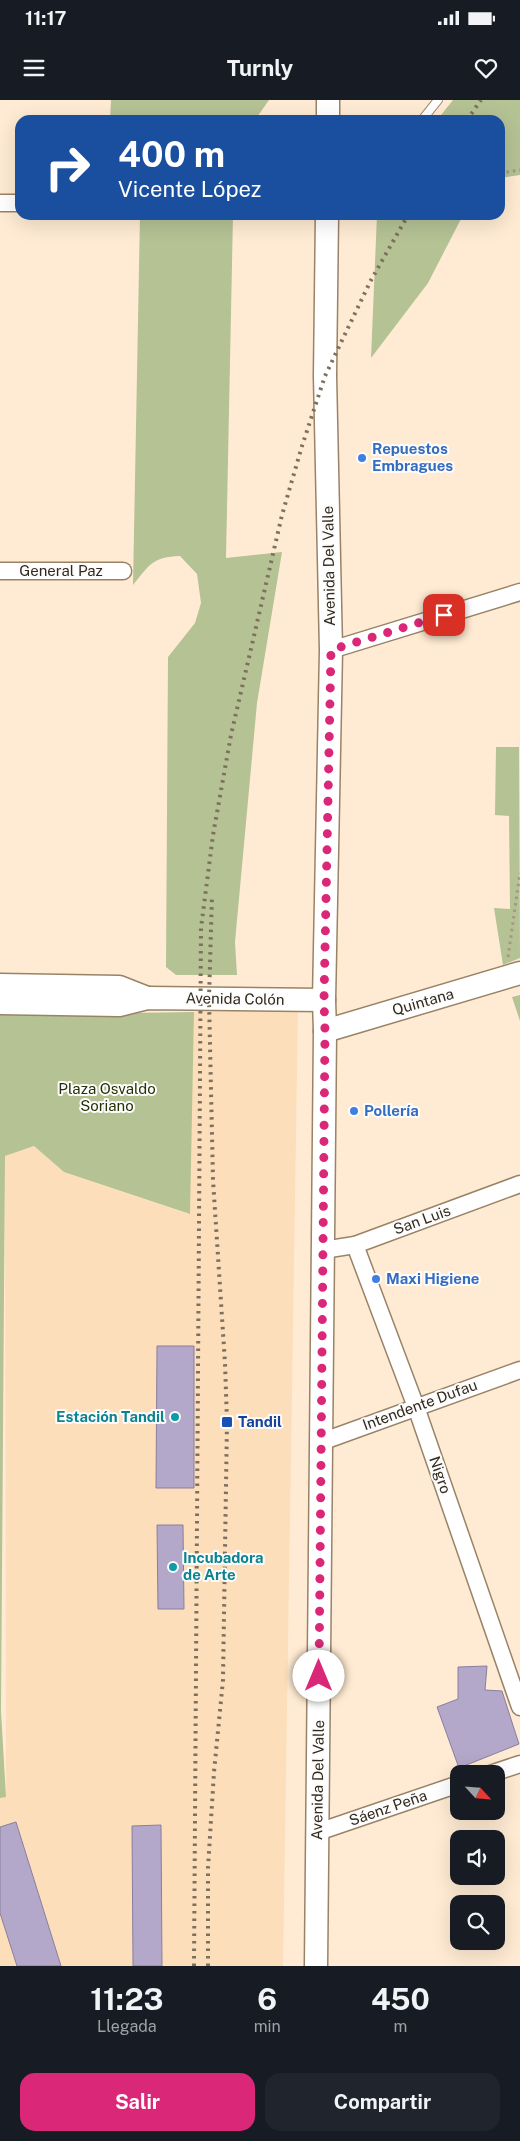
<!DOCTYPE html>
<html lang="es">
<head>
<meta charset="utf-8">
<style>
  :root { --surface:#171b24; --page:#20242c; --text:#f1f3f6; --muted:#9ea1a6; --accent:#db2777 }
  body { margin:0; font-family:"Public Sans",sans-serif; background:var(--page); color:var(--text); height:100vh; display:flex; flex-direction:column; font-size:19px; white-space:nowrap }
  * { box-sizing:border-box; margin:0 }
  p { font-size:16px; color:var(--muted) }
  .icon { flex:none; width:28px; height:28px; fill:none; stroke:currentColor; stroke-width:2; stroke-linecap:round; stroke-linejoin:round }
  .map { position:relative; height:1866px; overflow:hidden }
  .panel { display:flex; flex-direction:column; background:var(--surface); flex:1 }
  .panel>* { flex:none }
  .top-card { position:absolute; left:15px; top:15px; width:490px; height:105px; border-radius:15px; box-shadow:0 5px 20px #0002; background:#1a4fa0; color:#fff; overflow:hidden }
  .needle { width:32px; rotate:116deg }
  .buttons { position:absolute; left:450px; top:1665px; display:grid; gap:10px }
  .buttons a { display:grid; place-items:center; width:55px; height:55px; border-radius:10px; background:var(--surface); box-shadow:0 5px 20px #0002; font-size:25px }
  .pin { position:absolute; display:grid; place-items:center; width:42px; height:42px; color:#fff; margin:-21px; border-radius:10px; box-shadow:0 2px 8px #0006 }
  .me { position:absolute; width:55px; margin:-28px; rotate:0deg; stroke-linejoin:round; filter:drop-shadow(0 0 4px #0008) }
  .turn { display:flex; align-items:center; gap:18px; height:105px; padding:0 20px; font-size:22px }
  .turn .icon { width:65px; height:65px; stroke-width:2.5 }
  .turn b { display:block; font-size:35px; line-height:42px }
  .eta { display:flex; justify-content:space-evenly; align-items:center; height:85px; text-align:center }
  .eta b { font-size:30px; font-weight:700; line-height:35px }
  .cta { display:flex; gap:10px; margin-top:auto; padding:10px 20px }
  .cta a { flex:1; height:58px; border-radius:15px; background:var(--accent); color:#fff; font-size:20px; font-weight:700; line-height:58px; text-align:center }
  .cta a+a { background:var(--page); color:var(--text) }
  .status { display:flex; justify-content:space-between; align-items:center; height:35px; padding:0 25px; background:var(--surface); direction:ltr }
  .status svg { height:14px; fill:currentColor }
  header { display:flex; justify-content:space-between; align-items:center; height:65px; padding:0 20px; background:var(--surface); font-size:22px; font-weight:700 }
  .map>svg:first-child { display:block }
  .built { fill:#fcdfba }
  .green { fill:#b5c294 }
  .building { fill:#b4a8ca; stroke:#897e9e }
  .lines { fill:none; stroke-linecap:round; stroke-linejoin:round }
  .lane-casing { stroke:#998367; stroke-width:10 }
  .street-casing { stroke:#998367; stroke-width:19 }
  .secondary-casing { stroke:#998367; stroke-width:25 }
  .path { stroke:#a69684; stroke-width:3; stroke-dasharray:2.5 4; stroke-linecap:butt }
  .lane { stroke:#fff; stroke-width:8 }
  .street { stroke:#fff; stroke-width:16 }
  .secondary { stroke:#fff; stroke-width:22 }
  .rail { stroke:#7d705f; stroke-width:4; stroke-dasharray:2.5 5; stroke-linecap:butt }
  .route { stroke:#db2777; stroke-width:9; stroke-dasharray:0 16.2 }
  .shop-dot { fill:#3f7fe0; stroke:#fcfcfc; stroke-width:2 }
  .culture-dot { fill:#0f9aa8; stroke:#fcfcfc; stroke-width:2 }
  .transit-dot { fill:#1a4fb4; stroke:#fcfcfc; stroke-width:2 }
  .labels { text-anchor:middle; stroke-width:4; stroke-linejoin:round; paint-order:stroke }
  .shop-label { font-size:15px; font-weight:bold; fill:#366cbe; stroke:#fcfcfc; text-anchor:start }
  .street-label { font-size:15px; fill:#32291d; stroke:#fcfcfc }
  .park-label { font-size:15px; fill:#272f04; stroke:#fcfcfc }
  .culture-label { font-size:15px; font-weight:bold; fill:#0d838f; stroke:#fcfcfc; text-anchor:end }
  .transit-label { font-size:15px; font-weight:bold; fill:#164399; stroke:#fcfcfc; text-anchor:start }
</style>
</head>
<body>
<div class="status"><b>11:17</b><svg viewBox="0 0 49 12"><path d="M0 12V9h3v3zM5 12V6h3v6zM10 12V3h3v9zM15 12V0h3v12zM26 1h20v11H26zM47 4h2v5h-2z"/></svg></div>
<header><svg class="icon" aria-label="menu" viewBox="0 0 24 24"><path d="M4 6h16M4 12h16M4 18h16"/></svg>Turnly<svg class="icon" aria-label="heart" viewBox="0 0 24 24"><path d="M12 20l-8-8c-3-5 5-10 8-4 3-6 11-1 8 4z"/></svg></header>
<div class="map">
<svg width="520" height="1866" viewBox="0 0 520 1866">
  <rect width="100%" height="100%" fill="#ffebd3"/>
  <!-- built -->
  <polygon class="built" points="298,909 283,1866 0,1866 0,1698 6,1697 5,1056 34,1046 64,1072 189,1114 194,912"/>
  <!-- green -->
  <g class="green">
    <polygon points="111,0 269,0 255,20 110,20"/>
    <polygon points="453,0 520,0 520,75 500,78 500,20 437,20"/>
    <path d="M140,115H233L226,458L282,452L257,603L235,842L237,875H176L166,867L168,557L195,523L201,503L197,474L180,456C153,457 150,464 133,485Z"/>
    <polygon points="377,115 463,115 428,183 371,258"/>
    <polygon points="519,631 520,858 503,865 494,808 510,809 509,716 495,715 496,647 519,647"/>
    <polygon points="520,895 520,921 512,897"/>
    <polygon points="194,912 190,1114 64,1072 34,1046 5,1056 1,1611 6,1697 0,1698 0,915"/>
  </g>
  <!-- building -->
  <g class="building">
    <polygon points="157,1246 194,1246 194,1388 156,1388"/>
    <polygon points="157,1425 183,1425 184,1509 158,1509"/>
    <polygon points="487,1566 485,1590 502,1591 519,1644 459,1668 437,1607 458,1599 458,1567"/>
    <polygon points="16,1722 61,1866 17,1866 0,1813 0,1727"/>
    <polygon points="161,1725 162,1866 133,1866 132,1726"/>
  </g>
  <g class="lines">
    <!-- lane casing -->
    <g class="lane-casing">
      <polyline id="lane" points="422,20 438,0"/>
    </g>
    <!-- street casing -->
    <g class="street-casing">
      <g id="street">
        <polyline points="0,103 20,103"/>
        <polyline points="0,471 123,471"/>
        <polyline points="331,550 520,492"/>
        <polyline points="355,1145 416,1307 520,1607"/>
        <polyline points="323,1150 355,1145 520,1084"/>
        <polyline points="321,1342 520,1270"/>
        <polyline points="490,1674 520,1664"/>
        <polyline points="318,1732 459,1684"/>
      </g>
    </g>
    <!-- secondary casing -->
    <g class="secondary-casing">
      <g id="secondary">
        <polyline points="328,20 328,0"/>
        <polyline points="0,885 119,887 147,898"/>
        <polyline points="0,903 119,905 147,898 324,900"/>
        <polyline points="325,931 520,873"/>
        <polyline points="316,1866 325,931 324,900 331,550 325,276 327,115"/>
      </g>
    </g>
    <!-- path -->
    <g class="path">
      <polyline points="500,73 520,70"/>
      <polyline points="508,857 520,773"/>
    </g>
    <!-- lane -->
    <use href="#lane" class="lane"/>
    <!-- street -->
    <use href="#street" class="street"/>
    <!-- secondary -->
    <use href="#secondary" class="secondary"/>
    <!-- rail -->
    <g class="rail">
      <polyline points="467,20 481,0"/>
      <polyline points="194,1866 201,828 213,735 231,635 282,415 302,346 325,276 370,182 408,115"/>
      <polyline points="208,1866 208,1768 214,1672 223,1580 227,1322 225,1263 213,1080 209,899 212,795"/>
    </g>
  </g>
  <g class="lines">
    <!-- route -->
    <polyline class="route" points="319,1576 325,931 324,900 331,550 444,515"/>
  </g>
  <!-- markers -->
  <g class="shop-dot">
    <circle cx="362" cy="358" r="5"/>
    <circle cx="354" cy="1011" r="5"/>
    <circle cx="376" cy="1179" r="5"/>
  </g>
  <g class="culture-dot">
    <circle cx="175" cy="1317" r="5"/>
    <circle cx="173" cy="1467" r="5"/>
  </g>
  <rect class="transit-dot" x="221" y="1316" width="12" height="12" rx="2.5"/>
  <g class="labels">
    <!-- shop labels -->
    <g class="shop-label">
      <text x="372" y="354">Repuestos<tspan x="372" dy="17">Embragues</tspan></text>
      <text x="364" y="1016">Pollería</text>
      <text x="386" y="1184">Maxi Higiene</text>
    </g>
    <!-- street labels -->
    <g class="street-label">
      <text transform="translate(329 466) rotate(-91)" y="5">Avenida Del Valle</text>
      <text x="61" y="476">General Paz</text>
      <text transform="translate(235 899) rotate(1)" y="5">Avenida Colón</text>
      <text transform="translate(423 902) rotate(-16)" y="5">Quintana</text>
      <text transform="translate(422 1120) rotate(-20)" y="5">San Luis</text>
      <text transform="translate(420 1305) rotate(-20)" y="5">Intendente Dufau</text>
      <text transform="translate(440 1375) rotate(71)" y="5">Nigro</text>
      <text transform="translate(318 1680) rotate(-89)" y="5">Avenida Del Valle</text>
      <text transform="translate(388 1708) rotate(-19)" y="5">Sáenz Peña</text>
    </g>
    <!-- park labels -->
    <g class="park-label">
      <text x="107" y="994">Plaza Osvaldo<tspan x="107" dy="17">Soriano</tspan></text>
    </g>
    <!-- culture labels -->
    <g class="culture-label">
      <text x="165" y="1322">Estación Tandil</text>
      <text x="183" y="1463" text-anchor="start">Incubadora<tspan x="183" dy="17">de Arte</tspan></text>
    </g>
    <!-- transit labels -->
    <g class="transit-label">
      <text x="238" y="1327">Tandil</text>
    </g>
  </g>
</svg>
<div class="buttons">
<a><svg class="needle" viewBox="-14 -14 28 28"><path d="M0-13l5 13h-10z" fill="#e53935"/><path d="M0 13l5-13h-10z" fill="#9ea1a6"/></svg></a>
<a><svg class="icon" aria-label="sound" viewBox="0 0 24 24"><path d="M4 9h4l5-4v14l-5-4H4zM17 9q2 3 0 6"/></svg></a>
<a><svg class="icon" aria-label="search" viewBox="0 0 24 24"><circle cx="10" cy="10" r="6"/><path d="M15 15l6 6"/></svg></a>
</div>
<div class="pin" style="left:444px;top:515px;background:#d93025"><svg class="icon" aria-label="arrive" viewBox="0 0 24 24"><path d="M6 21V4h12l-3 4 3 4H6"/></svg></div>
<svg class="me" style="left:319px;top:1576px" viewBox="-20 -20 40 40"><circle r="19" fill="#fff"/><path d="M0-13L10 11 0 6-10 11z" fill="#db2777"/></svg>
<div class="top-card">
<div class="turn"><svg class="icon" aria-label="right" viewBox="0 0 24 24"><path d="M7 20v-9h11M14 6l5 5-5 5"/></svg><div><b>400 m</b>Vicente López</div></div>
</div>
</div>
<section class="panel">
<div class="eta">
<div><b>11:23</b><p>Llegada</p></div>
<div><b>6</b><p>min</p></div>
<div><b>450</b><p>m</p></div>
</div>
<div class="cta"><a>Salir</a><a>Compartir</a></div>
</section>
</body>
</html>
